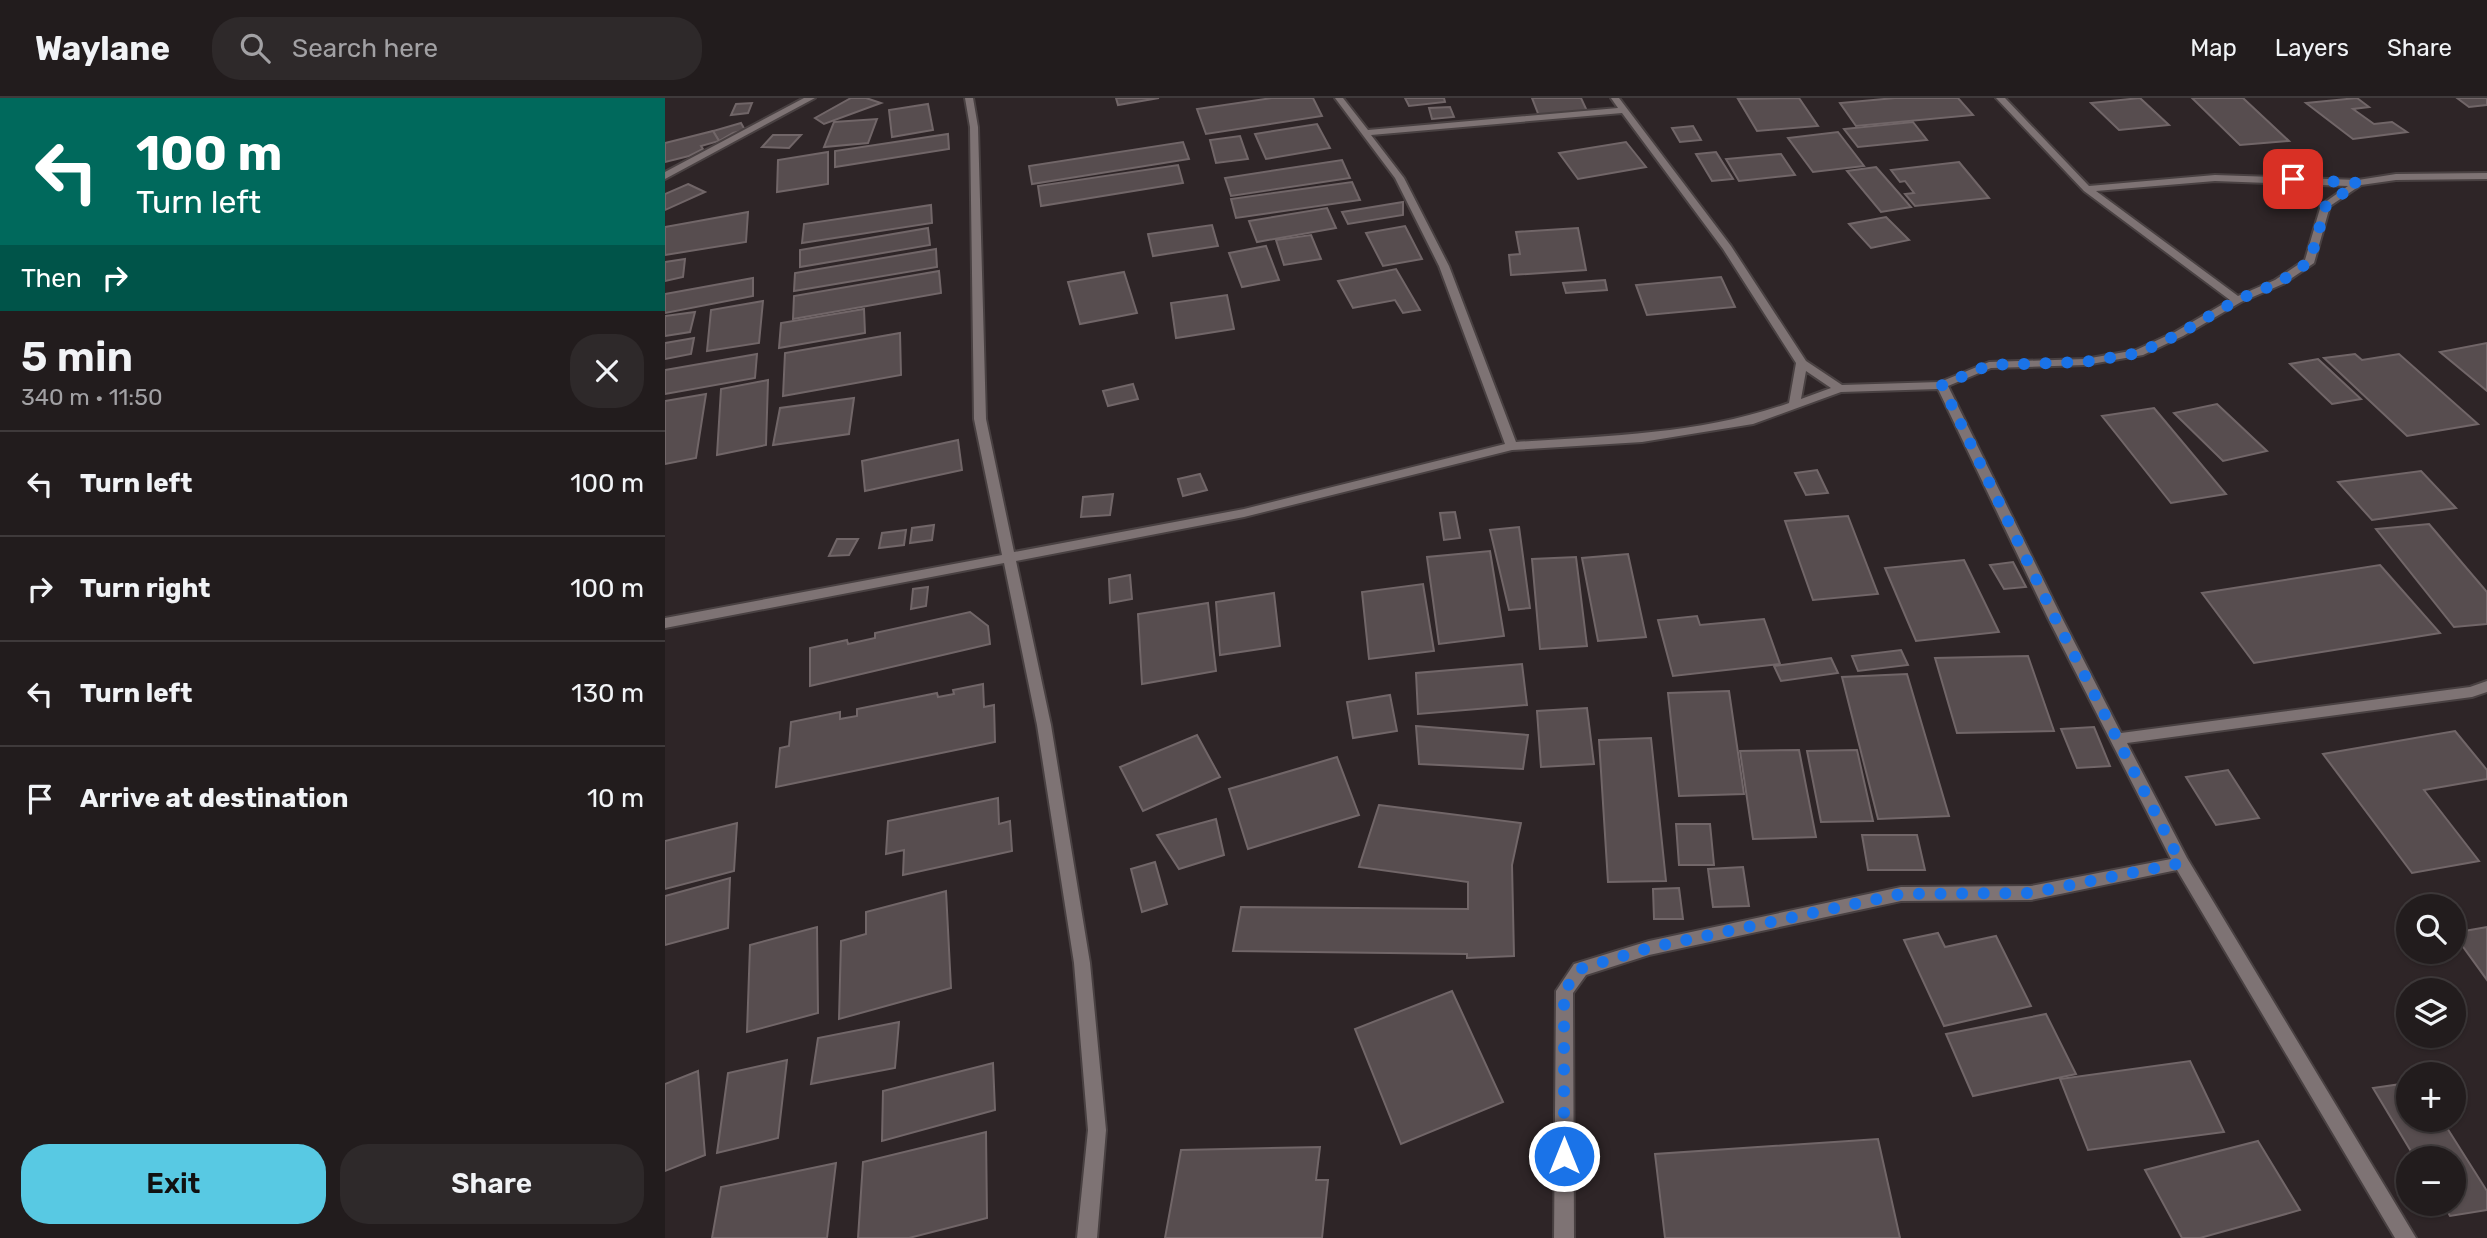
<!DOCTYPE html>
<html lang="en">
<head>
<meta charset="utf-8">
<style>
  :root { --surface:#221c1d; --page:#2e292a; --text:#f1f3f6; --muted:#a2a1a4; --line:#3f3a3b; --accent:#58c9e3 }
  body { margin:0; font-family:Rubik,sans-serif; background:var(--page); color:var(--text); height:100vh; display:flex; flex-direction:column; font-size:26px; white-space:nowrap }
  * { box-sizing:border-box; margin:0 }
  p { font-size:23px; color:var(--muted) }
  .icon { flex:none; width:38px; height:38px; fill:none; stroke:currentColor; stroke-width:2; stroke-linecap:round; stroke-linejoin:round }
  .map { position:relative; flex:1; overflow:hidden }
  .side { display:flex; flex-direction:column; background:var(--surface); width:665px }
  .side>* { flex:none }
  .banner { background:#00695c; color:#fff; overflow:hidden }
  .controls { position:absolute; left:1731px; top:796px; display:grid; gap:14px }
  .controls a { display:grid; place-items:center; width:70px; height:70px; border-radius:50%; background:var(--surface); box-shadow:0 2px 5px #0004,0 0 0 2px var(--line); font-size:35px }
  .pin { position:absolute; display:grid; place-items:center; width:60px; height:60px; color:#fff; margin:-30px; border-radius:14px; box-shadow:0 4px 10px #0006 }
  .me { position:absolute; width:77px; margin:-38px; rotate:0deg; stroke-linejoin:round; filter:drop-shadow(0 0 5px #0008) }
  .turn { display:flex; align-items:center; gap:24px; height:147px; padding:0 21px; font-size:32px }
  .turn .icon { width:91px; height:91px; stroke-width:2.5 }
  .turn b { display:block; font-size:49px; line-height:60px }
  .then { display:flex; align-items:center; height:66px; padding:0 21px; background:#0003; gap:14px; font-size:26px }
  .round { display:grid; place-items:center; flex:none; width:74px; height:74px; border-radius:28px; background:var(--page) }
  .head { display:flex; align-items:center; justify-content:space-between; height:119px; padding:0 21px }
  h1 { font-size:42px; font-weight:600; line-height:52px }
  .primary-button { display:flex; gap:14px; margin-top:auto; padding:14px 21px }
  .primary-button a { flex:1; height:80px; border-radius:28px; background:var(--accent); color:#111; font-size:28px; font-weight:600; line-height:80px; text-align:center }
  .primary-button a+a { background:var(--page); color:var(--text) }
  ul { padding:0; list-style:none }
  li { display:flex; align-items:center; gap:21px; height:105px; padding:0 21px; border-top:2px solid var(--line) }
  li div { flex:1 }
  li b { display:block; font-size:26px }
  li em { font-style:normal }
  header { display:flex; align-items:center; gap:42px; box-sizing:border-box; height:98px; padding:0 35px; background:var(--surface); border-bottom:2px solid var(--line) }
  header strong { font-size:33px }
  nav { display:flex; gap:38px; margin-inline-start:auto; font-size:24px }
  .search { width:490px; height:63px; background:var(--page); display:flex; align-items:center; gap:18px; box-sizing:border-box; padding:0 24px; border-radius:28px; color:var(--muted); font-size:26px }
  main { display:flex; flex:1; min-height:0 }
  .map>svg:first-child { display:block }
  .building { fill:#574d4f; stroke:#716668; stroke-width:2 }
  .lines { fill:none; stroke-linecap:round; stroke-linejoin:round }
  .minor-casing { stroke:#494142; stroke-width:4 }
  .minor { fill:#7e7374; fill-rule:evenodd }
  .route { stroke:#1a73e8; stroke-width:12; stroke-dasharray:0 21.6 }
</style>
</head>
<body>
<header>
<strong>Waylane</strong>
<div class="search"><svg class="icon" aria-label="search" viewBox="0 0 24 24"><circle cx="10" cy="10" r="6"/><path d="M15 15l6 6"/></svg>Search here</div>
<nav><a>Map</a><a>Layers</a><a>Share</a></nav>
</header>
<main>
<section class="side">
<div class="banner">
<div class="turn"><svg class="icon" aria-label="left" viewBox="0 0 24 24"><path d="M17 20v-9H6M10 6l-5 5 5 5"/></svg><div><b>100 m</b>Turn left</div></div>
<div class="then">Then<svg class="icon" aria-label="right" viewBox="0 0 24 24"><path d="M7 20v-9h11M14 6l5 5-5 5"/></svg></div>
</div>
<div class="head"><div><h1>5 min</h1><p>340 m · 11:50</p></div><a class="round"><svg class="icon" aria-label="close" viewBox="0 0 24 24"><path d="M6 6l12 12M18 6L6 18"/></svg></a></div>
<ul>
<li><svg class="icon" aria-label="left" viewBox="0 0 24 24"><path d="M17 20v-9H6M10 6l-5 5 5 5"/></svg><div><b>Turn left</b></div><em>100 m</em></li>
<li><svg class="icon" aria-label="right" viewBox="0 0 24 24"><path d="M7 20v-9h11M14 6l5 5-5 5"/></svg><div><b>Turn right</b></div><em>100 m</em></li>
<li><svg class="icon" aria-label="left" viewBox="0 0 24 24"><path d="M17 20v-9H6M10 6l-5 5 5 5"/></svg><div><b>Turn left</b></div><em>130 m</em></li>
<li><svg class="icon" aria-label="arrive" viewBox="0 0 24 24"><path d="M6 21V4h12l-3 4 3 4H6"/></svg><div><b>Arrive at destination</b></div><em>10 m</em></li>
</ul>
<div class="primary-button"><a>Exit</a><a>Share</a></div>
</section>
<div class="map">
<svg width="1822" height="1140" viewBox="0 0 1822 1140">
  <rect width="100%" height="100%" fill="#2e2527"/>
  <!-- building -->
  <g class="building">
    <polygon points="186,0 201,0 216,5 159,26 150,20"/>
    <polygon points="451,0 494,0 453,7"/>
    <polygon points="607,0 648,0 657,18 541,36 532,11"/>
    <polygon points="740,0 779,0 780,4 744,8"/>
    <polygon points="867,0 916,0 922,13 874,18"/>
    <polygon points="1134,0 1153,28 1092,33 1073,1"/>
    <polygon points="1230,0 1293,0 1308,17 1191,28 1175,5"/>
    <polygon points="1475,0 1504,27 1454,32 1426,5"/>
    <polygon points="1527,0 1578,0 1624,43 1575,47"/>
    <polygon points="1692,0 1704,9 1688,11 1709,26 1727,24 1742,34 1688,41 1641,5"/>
    <polygon points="1792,0 1822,0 1822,7 1804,9"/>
    <polygon points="87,5 83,15 66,17 71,6"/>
    <polygon points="263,6 268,32 227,39 224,12"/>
    <polygon points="785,9 789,19 767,21 764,10"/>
    <polygon points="212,21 203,45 159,49 169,24"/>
    <polygon points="1248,24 1262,42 1193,49 1179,31"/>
    <polygon points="76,25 80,32 68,35 54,43 48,33"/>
    <polygon points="652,26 665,50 601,61 590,36"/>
    <polygon points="1028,28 1036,42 1015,44 1007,30"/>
    <polygon points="48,33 54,43 36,48 38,51 24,58 0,64 0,45"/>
    <polygon points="1173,34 1199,68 1148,74 1123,40"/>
    <polygon points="283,36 284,51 170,69 170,53"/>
    <polygon points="108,37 136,37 124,50 97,49"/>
    <polygon points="575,38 583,61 551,65 545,42"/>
    <polygon points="518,44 524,61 367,86 364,68"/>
    <polygon points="961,44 981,69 913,81 894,55"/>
    <polygon points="163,54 163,86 112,94 113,62"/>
    <polygon points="1051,54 1068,81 1047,83 1031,56"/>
    <polygon points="1116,56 1130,77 1074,83 1061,61"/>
    <polygon points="677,62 685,80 566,98 560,80"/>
    <polygon points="1294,64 1324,100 1250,108 1240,96 1249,95 1240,83 1235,84 1226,72"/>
    <polygon points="513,67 518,85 376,108 373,88"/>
    <polygon points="1211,69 1246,109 1216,114 1182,73"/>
    <polygon points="687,84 695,102 571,120 566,101"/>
    <polygon points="23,86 40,94 0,112 0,96"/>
    <polygon points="738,104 738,117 683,126 677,114"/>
    <polygon points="266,107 267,125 137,145 139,126"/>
    <polygon points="662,110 671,130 592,144 584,123"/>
    <polygon points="83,114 81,144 0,157 0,129"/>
    <polygon points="1221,119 1244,142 1206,150 1184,126"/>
    <polygon points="547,127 553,148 488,158 483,136"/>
    <polygon points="740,128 757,161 718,168 701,135"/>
    <polygon points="263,130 265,147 135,169 135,152"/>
    <polygon points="913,130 921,172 846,177 844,157 855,156 851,134"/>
    <polygon points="646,137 656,161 619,167 611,142"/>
    <polygon points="601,148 614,182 577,189 564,155"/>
    <polygon points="271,151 272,169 129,193 130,175"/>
    <polygon points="20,161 18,179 0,183 0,164"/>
    <polygon points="731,171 755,212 738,215 730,202 688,210 673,183"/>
    <polygon points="274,173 276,195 128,221 129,198"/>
    <polygon points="459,174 472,215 415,226 403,184"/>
    <polygon points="1056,179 1070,209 982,217 971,187"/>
    <polygon points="88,180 88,198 0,215 0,196"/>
    <polygon points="940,182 942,192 901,195 898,185"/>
    <polygon points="562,197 569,231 511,240 506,205"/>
    <polygon points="98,203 94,245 42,253 46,212"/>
    <polygon points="199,211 200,235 114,250 116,225"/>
    <polygon points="30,214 25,234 0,238 0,218"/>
    <polygon points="235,235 236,277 118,298 120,255"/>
    <polygon points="29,240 26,256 0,261 0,245"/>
    <polygon points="1822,245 1822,293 1775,254"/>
    <polygon points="92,256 90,280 0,296 0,272"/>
    <polygon points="1690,256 1697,262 1734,256 1813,326 1742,338 1659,260"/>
    <polygon points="1653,261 1696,301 1667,306 1625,266"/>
    <polygon points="103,282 101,347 52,357 56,291"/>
    <polygon points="468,286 473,301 443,308 438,293"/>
    <polygon points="41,296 31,360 0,366 0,303"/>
    <polygon points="189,300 184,336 108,347 115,310"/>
    <polygon points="1552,306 1602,353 1558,363 1509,315"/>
    <polygon points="1489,310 1561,396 1506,405 1437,318"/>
    <polygon points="293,342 297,372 200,393 197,363"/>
    <polygon points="1152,372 1163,395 1141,397 1130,375"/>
    <polygon points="1756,373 1791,410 1707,422 1673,384"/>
    <polygon points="535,376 542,392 518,398 513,381"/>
    <polygon points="448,396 445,417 416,419 418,399"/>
    <polygon points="790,414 795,440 779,442 775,415"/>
    <polygon points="1183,418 1213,496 1148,502 1120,423"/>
    <polygon points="1764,426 1822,494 1822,526 1789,529 1711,431"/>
    <polygon points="269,427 267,442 245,445 247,430"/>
    <polygon points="854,429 865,510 844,512 825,432"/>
    <polygon points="241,432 239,447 214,450 217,435"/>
    <polygon points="172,441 193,441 184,457 164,458"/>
    <polygon points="825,453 839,538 774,546 762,459"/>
    <polygon points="963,456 981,539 933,543 917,460"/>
    <polygon points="911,459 922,548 875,551 867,461"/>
    <polygon points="1299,462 1334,534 1251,543 1220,470"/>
    <polygon points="1348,464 1361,489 1339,491 1325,467"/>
    <polygon points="1715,467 1775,535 1589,565 1537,495"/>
    <polygon points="465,477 467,501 445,505 444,481"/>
    <polygon points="758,486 769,553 704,561 697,494"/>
    <polygon points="263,489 261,508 246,511 248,491"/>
    <polygon points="609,495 615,548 555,557 551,504"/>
    <polygon points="543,505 551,573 477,586 473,516"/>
    <polygon points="305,514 323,528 325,546 145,588 145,550 182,542 183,546 210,540 210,535"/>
    <polygon points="1032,518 1035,527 1099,521 1115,566 1008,578 993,522"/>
    <polygon points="1236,552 1243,567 1193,573 1187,558"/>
    <polygon points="1363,558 1389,633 1292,635 1270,560"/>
    <polygon points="1166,560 1173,575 1116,583 1109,568"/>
    <polygon points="857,566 862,607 753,616 751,575"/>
    <polygon points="1242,576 1284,718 1213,721 1177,579"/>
    <polygon points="318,586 319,609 329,607 330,644 111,689 115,650 124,648 126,624 175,614 175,621 192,618 192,611 272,595 273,599 289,596 288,592"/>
    <polygon points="1064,593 1079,696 1014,698 1003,595"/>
    <polygon points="725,597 732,633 688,640 682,604"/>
    <polygon points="922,610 929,666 876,669 872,613"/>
    <polygon points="751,628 863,637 858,671 754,666"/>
    <polygon points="1429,629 1445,668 1412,670 1396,631"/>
    <polygon points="1790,633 1822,672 1822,681 1759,692 1814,763 1747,775 1658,656"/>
    <polygon points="532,637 555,679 478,713 455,669"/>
    <polygon points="986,640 1001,783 943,784 934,642"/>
    <polygon points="1134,652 1151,739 1088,741 1075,653"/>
    <polygon points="1192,652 1208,723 1156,724 1142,653"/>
    <polygon points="672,659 694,717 583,751 564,691"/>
    <polygon points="1563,672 1594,720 1551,727 1521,679"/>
    <polygon points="333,700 334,726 345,723 347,753 238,777 239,752 221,756 223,723"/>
    <polygon points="714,707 856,725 847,767 849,858 802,860 802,856 568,853 576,809 803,811 803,784 694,769"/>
    <polygon points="551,721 559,757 514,771 492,737"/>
    <polygon points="72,725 69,773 0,791 0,743"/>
    <polygon points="1011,726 1045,726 1049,767 1014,767"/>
    <polygon points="1197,737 1252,737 1260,772 1203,772"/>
    <polygon points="490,764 502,806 477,814 466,771"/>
    <polygon points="1078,769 1084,808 1048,809 1043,771"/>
    <polygon points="65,780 63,830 0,847 0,798"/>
    <polygon points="1014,790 1018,821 989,821 988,791"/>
    <polygon points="281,793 286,890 174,921 176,843 201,836 201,814"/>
    <polygon points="152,829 153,915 82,934 85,847"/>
    <polygon points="1822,829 1822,882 1788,835"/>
    <polygon points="1273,835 1280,849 1331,838 1366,908 1279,928 1239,842"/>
    <polygon points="787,893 838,1004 736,1046 690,931"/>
    <polygon points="1381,916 1411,976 1308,998 1281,936"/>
    <polygon points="234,924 230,970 146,986 153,940"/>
    <polygon points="122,962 113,1040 52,1055 63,975"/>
    <polygon points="1525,963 1559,1034 1423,1052 1395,981"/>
    <polygon points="328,965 330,1012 217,1043 218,993"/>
    <polygon points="33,973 40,1057 0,1073 0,986"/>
    <polygon points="1743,985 1743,1022 1777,1022 1822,1093 1822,1112 1785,1118 1778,1106 1788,1106 1788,1060 1750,1060 1708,990"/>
    <polygon points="321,1034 322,1120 244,1140 193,1140 198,1064"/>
    <polygon points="1213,1041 1235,1140 1000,1140 990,1056"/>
    <polygon points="1593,1043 1635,1112 1535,1140 1517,1140 1480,1072"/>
    <polygon points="655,1049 651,1082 663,1082 657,1140 500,1140 516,1052"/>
    <polygon points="171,1065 162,1140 47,1140 56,1089"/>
  </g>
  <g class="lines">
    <!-- minor casing -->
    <g class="minor-casing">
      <g id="minor">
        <polygon points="139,0 150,0 0,81 0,74"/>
        <path d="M300,0H308L313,29L321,321L349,454L579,411L840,346L774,168L730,80L670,0H678L703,32L953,10L946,0H954L1066,148L1141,263L1177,287L1275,284L1324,264L1420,261L1471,252L1510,234L1565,202L1419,93L1331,0H1340L1424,88L1550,77L1693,82L1731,76L1822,75V81L1731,82L1696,87L1665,108L1649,165L1618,186L1576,204L1518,238L1478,257L1420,267L1326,270L1283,288L1396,518L1456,635L1805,589L1822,583V594L1807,599L1462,645L1522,760L1751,1140H1730L1512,772L1366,802L1236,803L984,857L921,877L908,895L909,1140H889L891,893L909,866L984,843L1236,789L1366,788L1506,761L1382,518L1273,291L1176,294L1088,326L977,344L847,352L579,419L351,463L386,627L425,865L441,1032L432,1140H412L423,1032L409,865L372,627L339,465L0,530V520L337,457L309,321L305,29ZM957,15L1058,151L1131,265L1124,305C1037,336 943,338 851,344L784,168L739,80L706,37ZM1550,83L1683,88L1656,107L1640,162L1610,182L1573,198L1431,93ZM1141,273L1166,290L1136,301Z"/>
      </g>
    </g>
    <!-- minor -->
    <use href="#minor" class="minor"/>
  </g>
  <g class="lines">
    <!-- route -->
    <polyline class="route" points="899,1058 899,893 915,871 984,850 1236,796 1366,795 1516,765 1389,518 1277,287 1324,267 1419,264 1474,255 1514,236 1572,202 1615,184 1645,163 1661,107 1693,85 1628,81"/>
  </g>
</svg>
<div class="controls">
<a><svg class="icon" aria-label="search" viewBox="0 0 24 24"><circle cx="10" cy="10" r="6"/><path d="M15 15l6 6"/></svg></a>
<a><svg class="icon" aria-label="layers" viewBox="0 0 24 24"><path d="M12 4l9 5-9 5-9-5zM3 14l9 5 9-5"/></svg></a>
<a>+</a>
<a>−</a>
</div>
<div class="pin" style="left:1628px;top:81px;background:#d93025"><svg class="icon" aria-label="arrive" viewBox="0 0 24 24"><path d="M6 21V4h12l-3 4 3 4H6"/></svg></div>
<svg class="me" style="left:899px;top:1058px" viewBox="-20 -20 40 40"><circle r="17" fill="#1a73e8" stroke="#fff" stroke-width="3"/><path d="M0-11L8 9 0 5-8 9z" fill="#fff"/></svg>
</div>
</main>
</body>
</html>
